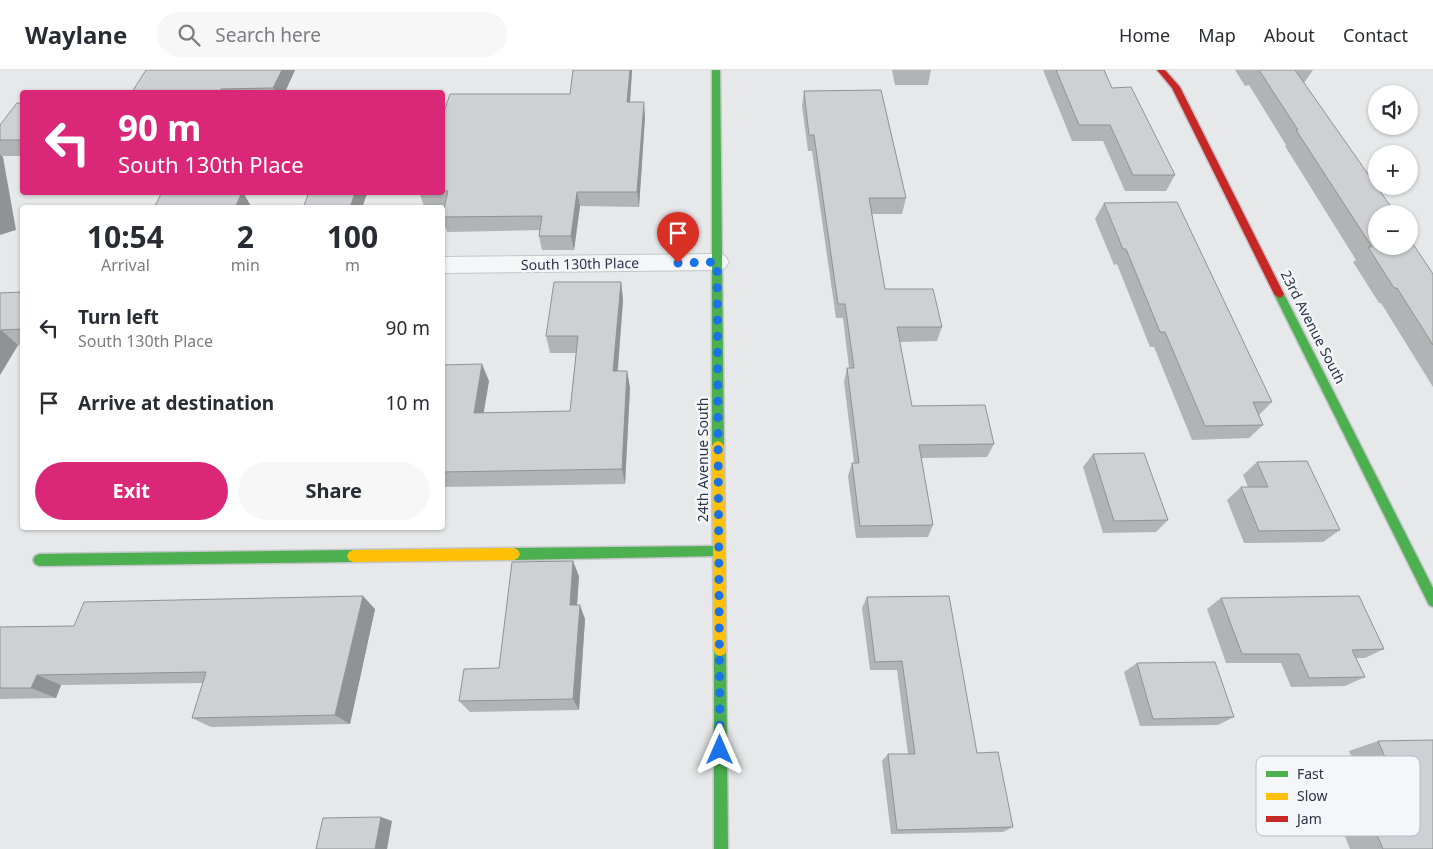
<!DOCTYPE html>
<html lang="en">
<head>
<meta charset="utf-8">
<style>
  :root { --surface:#fff; --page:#f7f7f7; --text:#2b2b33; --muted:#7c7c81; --line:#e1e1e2; --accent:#db2777 }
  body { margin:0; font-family:"Noto Sans",sans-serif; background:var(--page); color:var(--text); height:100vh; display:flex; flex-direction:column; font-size:19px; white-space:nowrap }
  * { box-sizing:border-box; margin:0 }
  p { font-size:16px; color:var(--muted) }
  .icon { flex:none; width:28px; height:28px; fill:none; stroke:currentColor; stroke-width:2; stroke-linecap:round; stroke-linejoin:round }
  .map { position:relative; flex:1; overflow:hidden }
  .drawer { position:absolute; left:20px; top:135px; width:425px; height:325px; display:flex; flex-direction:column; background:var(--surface); border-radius:5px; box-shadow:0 1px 4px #0004 }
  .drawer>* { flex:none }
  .guide { position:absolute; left:20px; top:20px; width:425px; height:105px; border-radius:5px; box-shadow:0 1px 4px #0004; background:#db2777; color:#fff; overflow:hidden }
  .buttons { position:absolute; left:1368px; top:15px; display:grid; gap:10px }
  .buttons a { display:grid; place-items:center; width:50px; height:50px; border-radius:50%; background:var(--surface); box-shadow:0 1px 4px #0004; font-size:25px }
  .pin { position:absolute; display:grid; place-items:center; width:42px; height:42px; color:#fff; margin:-51px -21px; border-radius:50% 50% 50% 0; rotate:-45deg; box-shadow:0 0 5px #0007 }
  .pin .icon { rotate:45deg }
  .me { position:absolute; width:55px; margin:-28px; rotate:0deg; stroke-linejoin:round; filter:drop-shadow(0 0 4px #0008) }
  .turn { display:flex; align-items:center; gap:18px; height:105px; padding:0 15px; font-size:22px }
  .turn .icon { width:65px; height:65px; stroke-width:2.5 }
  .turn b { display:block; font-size:35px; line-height:42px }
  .eta { display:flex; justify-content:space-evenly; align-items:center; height:85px; text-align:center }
  .eta b { font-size:30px; font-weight:700; line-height:35px }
  .action { display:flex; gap:10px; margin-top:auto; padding:10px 15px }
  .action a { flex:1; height:58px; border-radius:30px; background:var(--accent); color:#fff; font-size:20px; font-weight:700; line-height:58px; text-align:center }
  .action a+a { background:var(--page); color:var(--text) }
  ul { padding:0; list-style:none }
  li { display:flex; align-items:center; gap:15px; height:75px; padding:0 15px }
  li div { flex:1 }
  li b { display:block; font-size:19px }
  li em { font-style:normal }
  header { display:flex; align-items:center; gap:30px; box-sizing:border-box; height:70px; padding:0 25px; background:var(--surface); border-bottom:1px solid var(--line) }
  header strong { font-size:24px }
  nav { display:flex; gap:28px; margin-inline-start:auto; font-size:18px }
  .search { width:350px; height:45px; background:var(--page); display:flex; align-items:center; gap:12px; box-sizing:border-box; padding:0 18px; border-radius:28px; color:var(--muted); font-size:19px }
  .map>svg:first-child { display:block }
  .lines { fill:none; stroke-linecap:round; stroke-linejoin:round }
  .street-casing { stroke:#c4c6c8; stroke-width:2 }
  .fast-casing { stroke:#c4c6c8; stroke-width:3 }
  .slow-casing { stroke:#c4c6c8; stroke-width:3 }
  .jam-casing { stroke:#c4c6c8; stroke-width:3 }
  .street { fill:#f5f6f7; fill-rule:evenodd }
  .fast { fill:#4caf50; fill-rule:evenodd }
  .slow { fill:#ffc107; fill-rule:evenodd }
  .jam { fill:#c62828; fill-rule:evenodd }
  .wall { fill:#b1b3b5 }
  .shaded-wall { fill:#909294 }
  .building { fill:#ced0d3; stroke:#909294 }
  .route { stroke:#1a73e8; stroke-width:9; stroke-dasharray:0 16.2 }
  .labels { text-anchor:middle; stroke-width:5; stroke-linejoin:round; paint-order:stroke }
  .street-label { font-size:14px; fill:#2b3445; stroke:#f4f6f9 }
  .key { fill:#f4f6f9; stroke:#b8bcc3; stroke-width:1 }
  .key-label { font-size:14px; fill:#2b3445 }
</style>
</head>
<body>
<header>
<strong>Waylane</strong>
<div class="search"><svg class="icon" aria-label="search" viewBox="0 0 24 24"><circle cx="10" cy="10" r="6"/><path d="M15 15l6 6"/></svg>Search here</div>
<nav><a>Home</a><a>Map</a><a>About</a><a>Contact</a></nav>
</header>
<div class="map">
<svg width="1433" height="779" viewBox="0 0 1433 779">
  <rect width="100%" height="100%" fill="#e6e8ea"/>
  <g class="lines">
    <!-- street casing -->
    <g class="street-casing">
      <polygon id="street" points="717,184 725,186 729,192 725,198 717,200 442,203 442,187"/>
    </g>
    <!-- fast casing -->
    <g class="fast-casing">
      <g id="fast">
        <polygon points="712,0 720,0 724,376 722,379 714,379 712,376"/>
        <polygon points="1279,220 1284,224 1433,518 1433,537 1429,535 1274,224"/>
        <polygon points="718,476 722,477 724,481 722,485 718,486 514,490 510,488 508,484 510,480 514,478"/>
        <polygon points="353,480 357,482 359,486 357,490 353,492 39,496 35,494 33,490 35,486 39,484"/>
        <polygon points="720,574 725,576 726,580 728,779 714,779 714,580 715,576"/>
      </g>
    </g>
    <!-- slow casing -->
    <g class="slow-casing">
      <g id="slow">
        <polygon points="718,371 722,373 724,376 726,580 725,584 720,586 715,584 714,580 712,376 714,373"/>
        <polygon points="514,478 518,480 520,484 518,488 514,490 353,492 349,490 347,486 349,482 353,480"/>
      </g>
    </g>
    <!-- jam casing -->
    <g class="jam-casing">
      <polygon id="jam" points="1157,0 1165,0 1180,17 1284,224 1282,227 1279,228 1274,224 1172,18"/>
    </g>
    <!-- street -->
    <use href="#street" class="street"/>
    <!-- fast -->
    <use href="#fast" class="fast"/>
    <!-- slow -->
    <use href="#slow" class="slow"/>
    <!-- jam -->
    <use href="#jam" class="jam"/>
  </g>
  <!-- wall -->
  <g class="wall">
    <polygon points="146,0 295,0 285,22 132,22"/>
    <polygon points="573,0 632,0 630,32 645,47 639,137 580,136 574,180 542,180 539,166 540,160 447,162 442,148 445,135 424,136 419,122 442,122 442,48 570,24"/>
    <polygon points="892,0 931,0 928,15 895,15"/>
    <polygon points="1043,0 1104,0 1112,18 1175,105 1166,121 1125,121 1103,71 1072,71"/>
    <polygon points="1235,0 1313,0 1304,13 1376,144 1433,204 1433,317 1381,233 1379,233 1353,192 1356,190 1285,76 1286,75 1249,15 1245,16"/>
    <polygon points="804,21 906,128 902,144 872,144 885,219 942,257 937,271 900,272 912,336 994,374 987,387 921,388 933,455 928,467 856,468 848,406 852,393 854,393 844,312 847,298 849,298 843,248 836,248 812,81 808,81 802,36"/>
    <polygon points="22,33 22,86 3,86 0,83 0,55"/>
    <polygon points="1104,133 1272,332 1259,345 1263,355 1249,368 1192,370 1154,277 1150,277 1117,194 1114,195 1095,149"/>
    <polygon points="621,212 623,230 618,301 627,301 630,318 625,414 442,417 442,295 489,311 483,343 570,341 576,283 550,283 546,266"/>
    <polygon points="22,222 22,274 18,275 0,305 0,223"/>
    <polygon points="1093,384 1168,450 1156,462 1103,463 1083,397"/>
    <polygon points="1257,392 1340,460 1323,472 1244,473 1227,430 1241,417 1248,417 1243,405"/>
    <polygon points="579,506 577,535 585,549 579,640 470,642 459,631 499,598"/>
    <polygon points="867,527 977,683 1013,757 1003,762 891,764 882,691 888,684 908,684 897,600 870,600 862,538"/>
    <polygon points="1221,528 1384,579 1365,588 1356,588 1365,607 1345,616 1291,617 1281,593 1226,593 1207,539"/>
    <polygon points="375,539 350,654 211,657 192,648 203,613 61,615 56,628 0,629 0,557 74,556"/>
    <polygon points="1137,593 1234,647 1218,655 1140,656 1124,602"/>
    <polygon points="1378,671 1433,779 1350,779 1328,725 1357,718 1364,718 1349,681"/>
  </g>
  <!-- shaded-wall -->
  <g class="shaded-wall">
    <polygon points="282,0 295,0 285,22 276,22 273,18"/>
    <polygon points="630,0 632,0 629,47 627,32"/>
    <polygon points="644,32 645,47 639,137 637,122"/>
    <polygon points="0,83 3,87 16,160 0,165"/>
    <polygon points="242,122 243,122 252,138 235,138"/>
    <polygon points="355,122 366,122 367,124 362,138 350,138"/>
    <polygon points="577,122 580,136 574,180 571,166"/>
    <polygon points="621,212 623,230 616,318 613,301"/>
    <polygon points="1,260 18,275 0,305 0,261"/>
    <polygon points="482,294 489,311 481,359 474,343"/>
    <polygon points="627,301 630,318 625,414 622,399"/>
    <polygon points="573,491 579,506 576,549 570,535"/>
    <polygon points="363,526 375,539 350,654 335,645"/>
    <polygon points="580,535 585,549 579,640 573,629"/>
    <polygon points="37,605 61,615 56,628 31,618"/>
    <polygon points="381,747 392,751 387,779 375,779"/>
  </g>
  <!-- building -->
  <g class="building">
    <polygon points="146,0 282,0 273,18 221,19 220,22 132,22"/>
    <polygon points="573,0 630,0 627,32 644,32 637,122 577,122 571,166 539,166 542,146 442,147 448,121 442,121 442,48 450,24 570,24"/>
    <polygon points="1056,0 1104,0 1112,18 1131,17 1175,105 1133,105 1110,55 1079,55"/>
    <polygon points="1259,0 1295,0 1396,144 1376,144 1376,176 1409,176 1409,168 1433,204 1433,275 1397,218 1394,218 1368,177 1372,177 1296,60 1298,60"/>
    <polygon points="881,20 906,128 869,128 885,219 933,219 942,257 897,257 912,336 985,335 994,374 919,375 933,455 860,456 852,393 859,393 847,298 854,298 845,234 838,234 814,65 809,65 804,21"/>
    <polygon points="17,33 22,33 22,70 0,70 0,55"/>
    <polygon points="162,122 242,122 235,138 154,138"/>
    <polygon points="309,122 355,122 350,138 303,138"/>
    <polygon points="1177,132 1272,332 1253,332 1263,355 1205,356 1165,262 1160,262 1126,179 1123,179 1104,133"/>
    <polygon points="554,212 621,212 613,301 627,301 622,399 442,402 442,295 482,294 474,343 570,341 578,266 546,266"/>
    <polygon points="22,222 22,259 1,260 0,261 0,223"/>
    <polygon points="1144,383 1168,450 1114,451 1093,384"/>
    <polygon points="1307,391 1340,460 1259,461 1241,417 1268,417 1257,392"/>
    <polygon points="573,491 570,535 580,535 573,629 459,631 464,599 499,598 512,492"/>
    <polygon points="363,526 335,645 192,648 206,602 37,605 31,618 0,618 0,557 74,556 84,532"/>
    <polygon points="949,526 977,683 998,682 1013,757 897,760 888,684 915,684 902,591 875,592 867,527"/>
    <polygon points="1359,526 1384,579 1352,580 1365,607 1309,608 1299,584 1242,584 1221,528"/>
    <polygon points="1215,592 1234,647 1153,649 1137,593"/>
    <polygon points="1433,670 1433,779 1383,779 1357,718 1398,717 1378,671"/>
    <polygon points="381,747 375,779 316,779 323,748"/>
  </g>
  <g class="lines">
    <!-- route -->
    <polyline class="route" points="678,193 717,192 720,680"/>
  </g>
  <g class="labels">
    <!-- street labels -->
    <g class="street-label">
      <text transform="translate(580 194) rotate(-1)" y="5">South 130th Place</text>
      <text transform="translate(1313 257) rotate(63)" y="5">23rd Avenue South</text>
      <text transform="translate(703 390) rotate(-90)" y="5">24th Avenue South</text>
    </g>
  </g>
  <!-- legend -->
  <rect x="1256" y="686" width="164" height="80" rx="8" class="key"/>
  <rect x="1266" y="701" width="22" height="6" fill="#4caf50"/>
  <rect x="1266" y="723" width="22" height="7" fill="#ffc107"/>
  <rect x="1266" y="746" width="22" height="6" fill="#c62828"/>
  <g class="key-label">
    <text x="1297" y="709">Fast</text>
    <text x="1297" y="731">Slow</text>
    <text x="1297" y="754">Jam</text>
  </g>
</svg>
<div class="buttons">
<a><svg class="icon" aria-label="sound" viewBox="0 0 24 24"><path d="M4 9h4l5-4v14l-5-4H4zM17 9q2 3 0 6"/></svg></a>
<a>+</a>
<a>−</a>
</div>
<div class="pin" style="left:678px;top:193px;background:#d93025"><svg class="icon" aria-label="arrive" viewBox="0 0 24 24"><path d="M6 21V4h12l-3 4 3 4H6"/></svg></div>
<svg class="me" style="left:720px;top:680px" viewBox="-20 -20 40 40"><path d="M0-17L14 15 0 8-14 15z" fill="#1a73e8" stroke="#fff" stroke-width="4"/></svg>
<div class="guide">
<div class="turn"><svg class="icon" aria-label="left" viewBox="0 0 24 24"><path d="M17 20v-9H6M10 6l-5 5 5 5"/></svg><div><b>90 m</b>South 130th Place</div></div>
</div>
<section class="drawer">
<div class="eta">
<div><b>10:54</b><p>Arrival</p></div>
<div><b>2</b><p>min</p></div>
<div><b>100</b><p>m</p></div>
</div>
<ul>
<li><svg class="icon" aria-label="left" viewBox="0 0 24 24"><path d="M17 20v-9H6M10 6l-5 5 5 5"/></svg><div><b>Turn left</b><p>South 130th Place</p></div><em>90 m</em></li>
<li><svg class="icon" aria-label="arrive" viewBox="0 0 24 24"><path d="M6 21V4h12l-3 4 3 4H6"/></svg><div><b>Arrive at destination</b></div><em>10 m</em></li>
</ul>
<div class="action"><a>Exit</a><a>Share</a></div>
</section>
</div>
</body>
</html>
